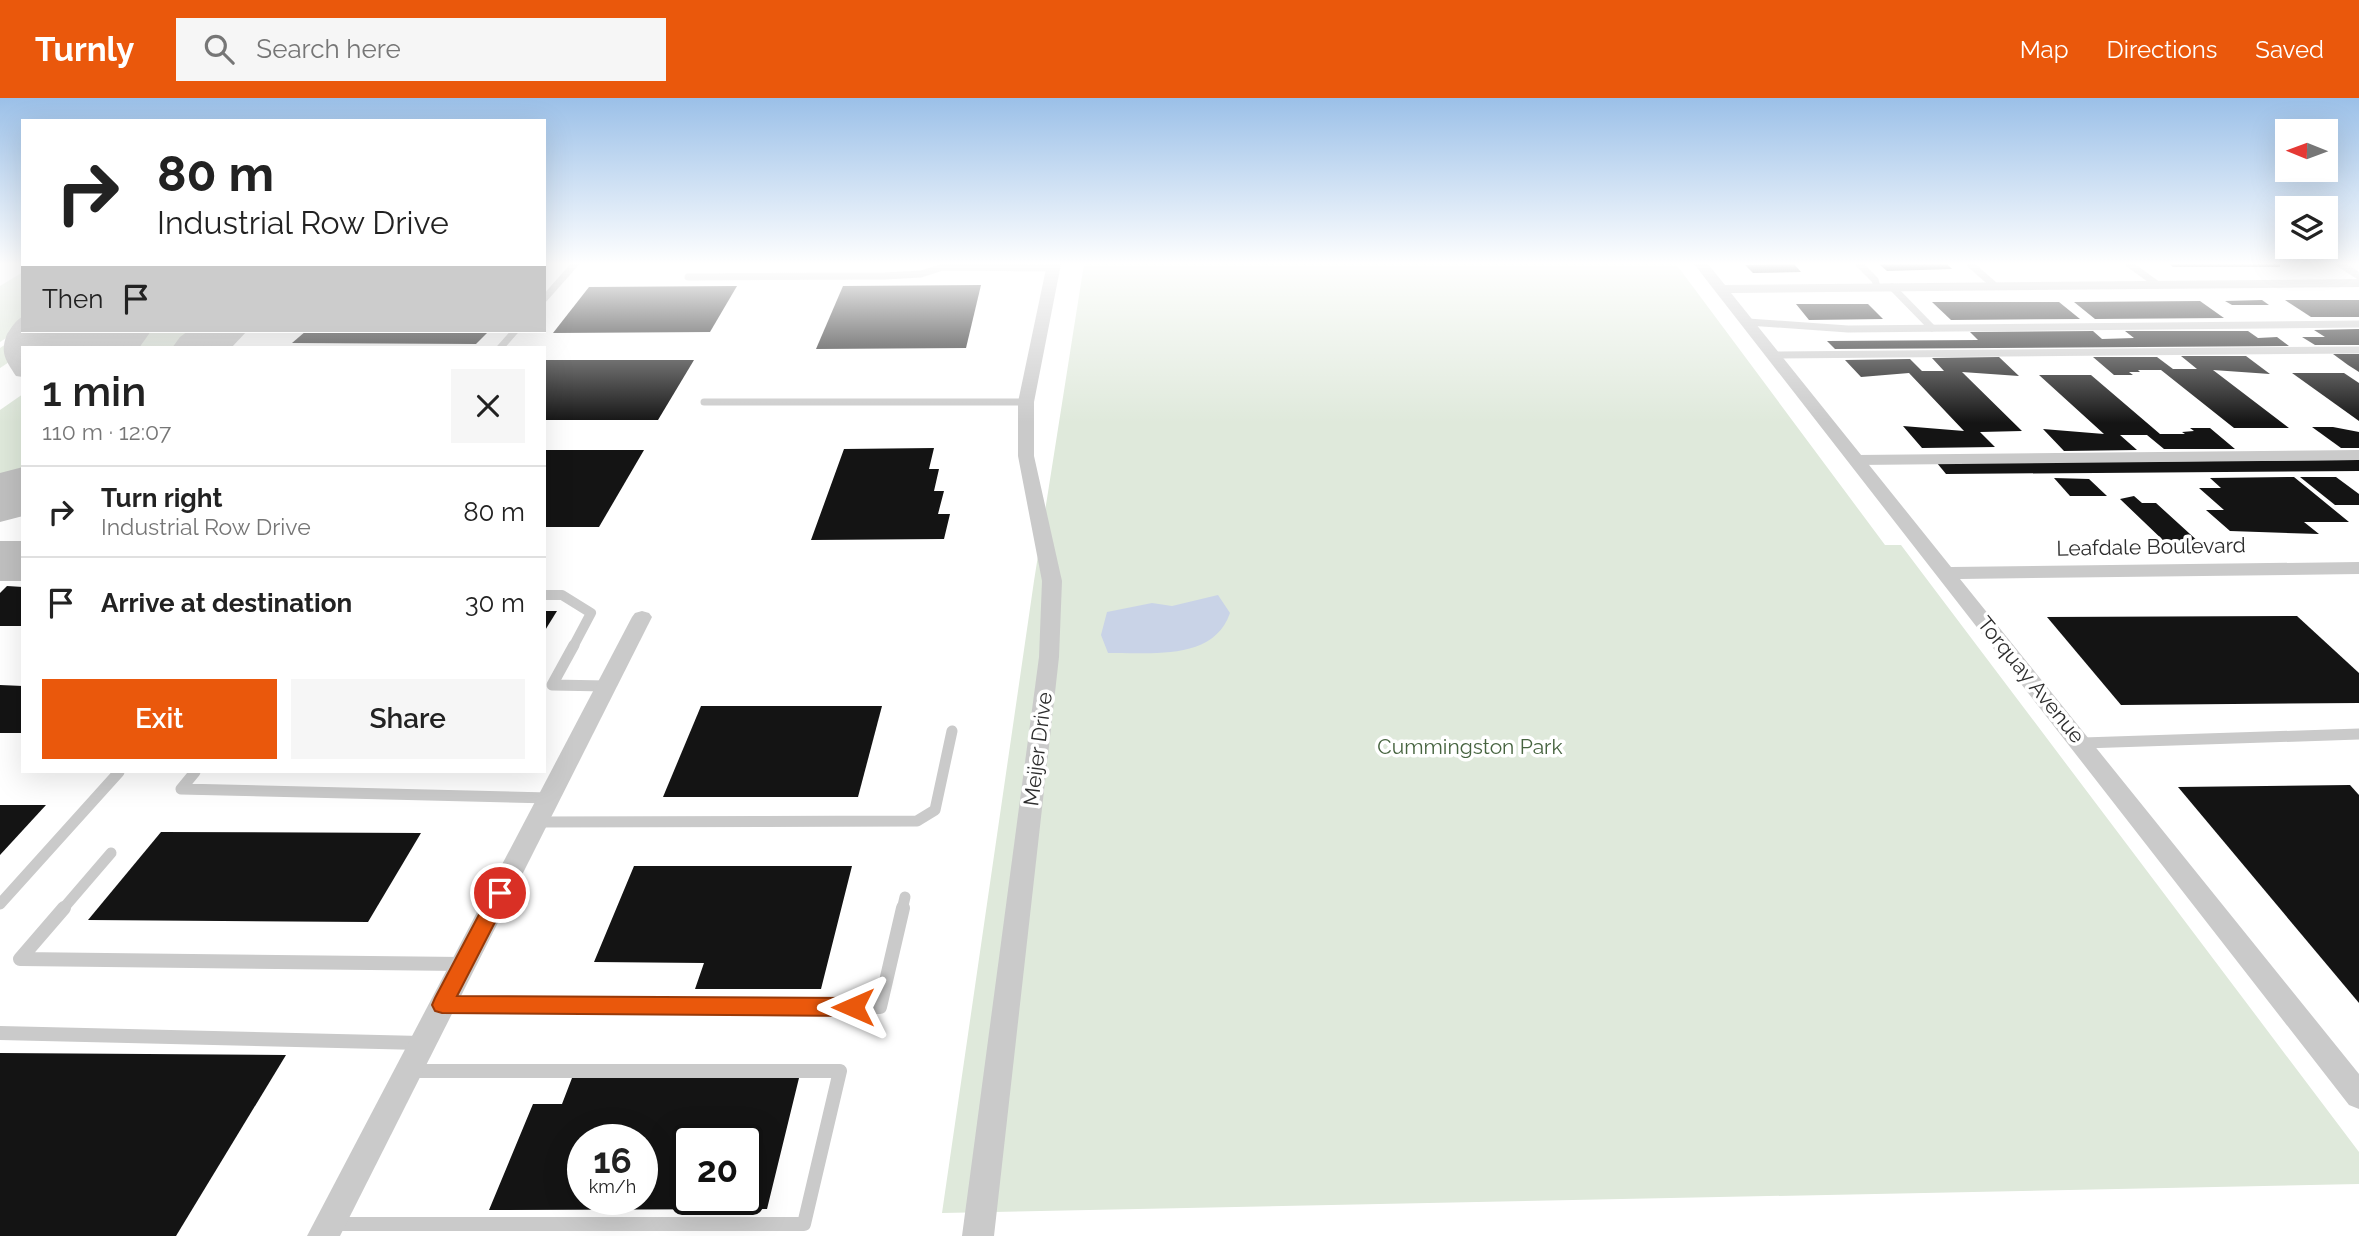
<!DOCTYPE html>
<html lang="en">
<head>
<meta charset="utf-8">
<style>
  :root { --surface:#fff; --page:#f6f6f6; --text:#222; --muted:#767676; --line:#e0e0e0; --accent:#ea580c }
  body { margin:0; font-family:Raleway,sans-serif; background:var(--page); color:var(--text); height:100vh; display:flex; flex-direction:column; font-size:26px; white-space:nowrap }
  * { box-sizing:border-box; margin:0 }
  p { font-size:23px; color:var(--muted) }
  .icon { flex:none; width:38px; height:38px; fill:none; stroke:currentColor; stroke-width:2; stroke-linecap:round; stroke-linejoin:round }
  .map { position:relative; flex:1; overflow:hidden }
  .details { position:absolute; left:21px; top:248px; width:525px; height:427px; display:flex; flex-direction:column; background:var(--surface); border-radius:0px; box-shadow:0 7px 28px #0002 }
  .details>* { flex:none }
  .hud { position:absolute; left:21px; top:21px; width:525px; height:214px; border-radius:0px; box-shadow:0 7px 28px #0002; background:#fff; color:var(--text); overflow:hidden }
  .needle { width:46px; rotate:271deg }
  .tools { position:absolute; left:2275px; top:21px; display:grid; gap:14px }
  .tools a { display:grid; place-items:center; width:63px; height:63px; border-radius:0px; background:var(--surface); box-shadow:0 7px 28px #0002; font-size:35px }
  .speed { position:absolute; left:567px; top:1026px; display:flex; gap:14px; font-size:35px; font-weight:700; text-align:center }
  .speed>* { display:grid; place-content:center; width:91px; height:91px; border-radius:50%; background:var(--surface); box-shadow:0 7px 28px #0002; line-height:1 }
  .speed small { font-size:18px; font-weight:400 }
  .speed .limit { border:4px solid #111; border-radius:10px; background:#fff; color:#111 }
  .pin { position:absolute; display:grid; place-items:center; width:60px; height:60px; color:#fff; margin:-30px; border:4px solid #fff; border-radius:50%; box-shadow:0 2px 7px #0007 }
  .me { position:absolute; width:77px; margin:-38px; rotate:270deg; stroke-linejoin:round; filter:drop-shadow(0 0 5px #0008) }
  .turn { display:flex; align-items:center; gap:24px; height:147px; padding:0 21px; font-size:32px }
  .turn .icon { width:91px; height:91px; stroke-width:2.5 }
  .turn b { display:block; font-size:49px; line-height:60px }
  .then { display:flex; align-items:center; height:66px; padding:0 21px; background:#0003; gap:14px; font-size:26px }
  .round { display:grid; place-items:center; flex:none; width:74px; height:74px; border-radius:0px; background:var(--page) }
  .head { display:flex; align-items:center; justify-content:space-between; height:119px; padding:0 21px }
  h1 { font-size:42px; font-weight:600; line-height:52px }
  .action { display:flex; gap:14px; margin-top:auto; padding:14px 21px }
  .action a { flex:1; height:80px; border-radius:0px; background:var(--accent); color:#fff; font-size:28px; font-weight:600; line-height:80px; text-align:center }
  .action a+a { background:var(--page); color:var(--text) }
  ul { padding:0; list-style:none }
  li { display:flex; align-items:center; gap:21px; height:91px; padding:0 21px; border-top:2px solid var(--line) }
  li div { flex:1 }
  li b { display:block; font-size:26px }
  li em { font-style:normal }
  header { display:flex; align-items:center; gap:42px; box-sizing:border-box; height:98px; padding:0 35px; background:var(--accent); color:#fff }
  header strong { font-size:33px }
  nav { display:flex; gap:38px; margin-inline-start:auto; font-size:24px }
  .search { width:490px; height:63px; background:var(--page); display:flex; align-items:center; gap:18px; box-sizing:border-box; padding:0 24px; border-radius:0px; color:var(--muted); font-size:26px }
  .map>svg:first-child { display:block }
  .green { fill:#dfe9db }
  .water { fill:#c9d3e7 }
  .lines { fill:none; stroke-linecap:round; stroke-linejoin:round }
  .taxiway { fill:#c0c0c0; fill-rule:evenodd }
  .runway { fill:#c0c0c0; fill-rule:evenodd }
  .building { fill:#141414; fill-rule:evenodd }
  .service-far3 { stroke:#cacaca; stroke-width:7 }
  .service-far2 { stroke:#cacaca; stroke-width:10 }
  .service-far1 { stroke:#cacaca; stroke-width:11 }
  .service { stroke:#cacaca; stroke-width:14 }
  .minor { fill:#cacaca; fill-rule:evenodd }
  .route { fill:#ea580c; stroke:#983908; stroke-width:2 }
  .labels { text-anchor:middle; stroke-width:7; stroke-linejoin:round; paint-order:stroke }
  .street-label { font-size:21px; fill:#2d2d2d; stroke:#fff }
  .park-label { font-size:21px; fill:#46633f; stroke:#fff }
</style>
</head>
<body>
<header>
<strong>Turnly</strong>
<div class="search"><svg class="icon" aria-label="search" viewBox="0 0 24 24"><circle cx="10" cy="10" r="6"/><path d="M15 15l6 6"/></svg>Search here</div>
<nav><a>Map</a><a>Directions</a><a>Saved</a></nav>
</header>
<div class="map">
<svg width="2359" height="1138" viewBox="0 0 2359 1138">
  <rect width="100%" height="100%" fill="#fff"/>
  <!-- green -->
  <g class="green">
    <polygon points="1084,166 1676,166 1885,447 1901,447 2359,1054 2359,1086 942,1115 1034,483"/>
    <polygon points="23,174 23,229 0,244 0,188"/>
    <polygon points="25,233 56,233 30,250 23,250 23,255 0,270 0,250"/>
    <polygon points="113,233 210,233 187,250 88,250"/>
    <polygon points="23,296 23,373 0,386 0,312"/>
  </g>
  <!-- water -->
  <path class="water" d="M1218,497L1230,515C1213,564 1150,554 1108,555L1101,537L1107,514L1152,505L1172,508Z"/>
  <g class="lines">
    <!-- taxiway -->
    <g class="taxiway">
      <polygon points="188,233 247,233 231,250 172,250 180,239"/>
      <polygon points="23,369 23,418 0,424 0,375"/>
      <rect x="0" y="443" width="23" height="40"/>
    </g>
    <!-- runway -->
    <path class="runway" d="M23,218V233H151L139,250H23V279L16,278C5,261 0,255 7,236C12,229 15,223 23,218Z"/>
  </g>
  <!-- building -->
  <g class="building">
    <polygon points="1794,166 1801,174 1753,175 1745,167"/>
    <polygon points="1879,166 1947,166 1952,171 1887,173"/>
    <polygon points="2169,166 2280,166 2280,169 2173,169"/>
    <polygon points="981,187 966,250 816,251 843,188"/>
    <polygon points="737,188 710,234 553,235 589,189"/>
    <polygon points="2262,202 2269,207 2232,207 2225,203"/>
    <polygon points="2285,202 2359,202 2359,219 2311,219"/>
    <polygon points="2200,203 2224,220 2095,221 2074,204"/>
    <polygon points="1932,204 2059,204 2080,221 1951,222"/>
    <polygon points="1796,206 1868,206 1883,221 1809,222"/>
    <polygon points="2359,231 2359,247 2315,247 2302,239 2325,239 2314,232"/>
    <polygon points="306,233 489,233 476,246 292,245"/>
    <polygon points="2093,233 2102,241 2134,240 2125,233 2248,233 2258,240 2277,239 2289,248 1835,251 1827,243 1978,242 1970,234"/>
    <polygon points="2333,256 2359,256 2359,274 2348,267"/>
    <polygon points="2181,258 2246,258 2270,276 2213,272 2289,330 2234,330 2161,272 2138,272 2140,274 2129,274 2133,277 2114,277 2093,259 2157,259 2173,271 2197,271"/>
    <polygon points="1999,259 2019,278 1962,274 2022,333 1980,334 1995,349 1922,350 1903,328 1964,333 1909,275 1861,279 1845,262 1910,261 1922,273 1944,273 1932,260"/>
    <polygon points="544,262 694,262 658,322 544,322"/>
    <polygon points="2292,275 2344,275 2359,285 2359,323"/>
    <polygon points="2039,277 2091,277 2160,336 2185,336 2182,334 2194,333 2190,330 2210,330 2235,351 2164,351 2147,337 2120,337 2137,352 2064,353 2043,331 2104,336"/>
    <polygon points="2312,329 2333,329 2359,334 2359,350 2341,350"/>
    <polygon points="934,350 929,371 939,371 934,393 944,393 938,416 950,416 944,441 811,442 844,351"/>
    <polygon points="544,352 644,352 599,429 544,429"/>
    <polygon points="2359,362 2359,373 1946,376 1937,365"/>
    <polygon points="2294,379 2349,424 2304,424 2319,436 2230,433 2206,412 2224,412 2199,390 2221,390 2210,380"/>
    <polygon points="2300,379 2336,379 2359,396 2359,407 2335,407"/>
    <polygon points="2054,380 2089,381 2107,398 2070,398"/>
    <polygon points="2134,398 2142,405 2156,405 2201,446 2167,446 2120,401"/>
    <polygon points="7,488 23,489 23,528 0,528 0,495"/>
    <polygon points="544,513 557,513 544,534"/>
    <polygon points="2297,518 2359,575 2359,605 2121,607 2047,519"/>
    <polygon points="0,587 23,588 23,635 0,635"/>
    <polygon points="701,608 882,608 858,699 663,699"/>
    <polygon points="2350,687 2359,697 2359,905 2178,689"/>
    <polygon points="0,707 46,707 0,757"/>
    <polygon points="161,734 421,735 368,824 88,822"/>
    <polygon points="634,768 852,768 821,891 695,891 704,865 594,864"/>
    <polygon points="0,955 286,957 176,1138 0,1138"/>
    <path d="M572,980H799L767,1111L489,1112L533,1006H562ZM583,1041H642V1101H583ZM688,1041H747V1101H688Z"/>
  </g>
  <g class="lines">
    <!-- service-far3 -->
    <g class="service-far3">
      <polyline points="1859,166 1875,182 1877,189"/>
      <polyline points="1970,166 1995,188"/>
      <polyline points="2129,166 2158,187"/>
      <polyline points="2340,166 2359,178"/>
      <polyline points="688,179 885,178 921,176 943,169 1053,170"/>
      <polyline points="1892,189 1932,230"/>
      <polyline points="544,201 575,166"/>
      <polyline points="1748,224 1848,231 2359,226"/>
      <polyline points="500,250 515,233"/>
      <polyline points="1773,257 2359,252"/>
      <polyline points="704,304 1026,304"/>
    </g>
    <!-- service-far2 -->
    <g class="service-far2">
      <polyline points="1857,362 2359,357"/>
      <polyline points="544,497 562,497 591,515 573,549"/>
    </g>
    <!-- service-far1 -->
    <g class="service-far1">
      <polyline points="574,547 552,587 607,588"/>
      <polyline points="2083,645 2359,636"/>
      <polyline points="195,674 181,691 549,700"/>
      <polyline points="537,724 917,723 935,712 952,633"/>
      <polyline points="0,806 119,674"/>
      <polyline points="62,812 111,755"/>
      <polyline points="902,812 905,799"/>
    </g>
    <!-- service -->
    <g class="service">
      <polyline points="64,810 20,861 463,866"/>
      <polyline points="445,907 880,909 903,810"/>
      <polyline points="0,935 421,945"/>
      <polyline points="332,1126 804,1126 840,973 410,973"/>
    </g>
    <!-- minor -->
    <g class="minor">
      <polygon points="1047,166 1061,166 1034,304 1034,358 1062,483 1059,559 994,1138 962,1138 1039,559 1042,483 1018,358 1018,304"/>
      <polygon points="1694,166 1708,166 1725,187 2359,181 2359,189 1731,195 1951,469 2359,464 2359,476 1960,481 2359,976 2359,1011 2349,1007"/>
      <polygon points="642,513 649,515 652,519 340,1138 307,1138 632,519 635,515"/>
    </g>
  </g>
  <!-- sky -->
  <linearGradient id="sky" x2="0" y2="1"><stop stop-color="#9bc0e8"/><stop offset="0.51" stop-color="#fff"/><stop offset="1" stop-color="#fff" stop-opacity="0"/></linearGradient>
  <rect width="2359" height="325" fill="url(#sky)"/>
  <!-- route -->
  <polygon class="route" points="500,787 507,790 510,795 457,898 853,900 860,903 863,909 860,915 853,918 442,915 435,913 432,907 435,900 493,790"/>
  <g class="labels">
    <!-- street labels -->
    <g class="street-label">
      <text transform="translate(2151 449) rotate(-1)" y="7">Leafdale Boulevard</text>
      <text transform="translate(2031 582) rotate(51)" y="7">Torquay Avenue</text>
      <text transform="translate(1038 651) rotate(-83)" y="7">Meijer Drive</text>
    </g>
    <!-- park labels -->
    <g class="park-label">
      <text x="1470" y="656">Cummingston Park</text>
    </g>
  </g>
</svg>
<div class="tools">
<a><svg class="needle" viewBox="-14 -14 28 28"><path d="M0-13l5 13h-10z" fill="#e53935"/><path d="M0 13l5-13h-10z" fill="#767676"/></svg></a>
<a><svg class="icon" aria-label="layers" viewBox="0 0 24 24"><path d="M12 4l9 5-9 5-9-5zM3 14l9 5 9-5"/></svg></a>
</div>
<div class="speed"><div>16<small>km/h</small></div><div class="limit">20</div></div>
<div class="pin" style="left:500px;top:795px;background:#d93025"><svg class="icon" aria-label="arrive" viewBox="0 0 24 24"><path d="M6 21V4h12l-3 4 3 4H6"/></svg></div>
<svg class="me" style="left:853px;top:909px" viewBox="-20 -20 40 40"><path d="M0-17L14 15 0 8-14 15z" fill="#ea580c" stroke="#fff" stroke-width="4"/></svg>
<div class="hud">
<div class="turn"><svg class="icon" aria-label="right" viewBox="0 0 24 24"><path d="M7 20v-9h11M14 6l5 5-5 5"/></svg><div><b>80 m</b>Industrial Row Drive</div></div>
<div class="then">Then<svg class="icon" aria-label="arrive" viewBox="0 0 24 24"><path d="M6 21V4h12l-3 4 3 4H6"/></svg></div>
</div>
<section class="details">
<div class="head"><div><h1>1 min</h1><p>110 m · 12:07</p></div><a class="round"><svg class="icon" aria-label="close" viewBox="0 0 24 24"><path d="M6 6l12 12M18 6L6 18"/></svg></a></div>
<ul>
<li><svg class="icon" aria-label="right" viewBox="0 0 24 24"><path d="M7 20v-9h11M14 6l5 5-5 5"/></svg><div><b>Turn right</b><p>Industrial Row Drive</p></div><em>80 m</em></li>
<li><svg class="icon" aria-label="arrive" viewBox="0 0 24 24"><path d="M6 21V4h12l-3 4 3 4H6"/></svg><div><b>Arrive at destination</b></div><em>30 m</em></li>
</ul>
<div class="action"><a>Exit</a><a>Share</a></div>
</section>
</div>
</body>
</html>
